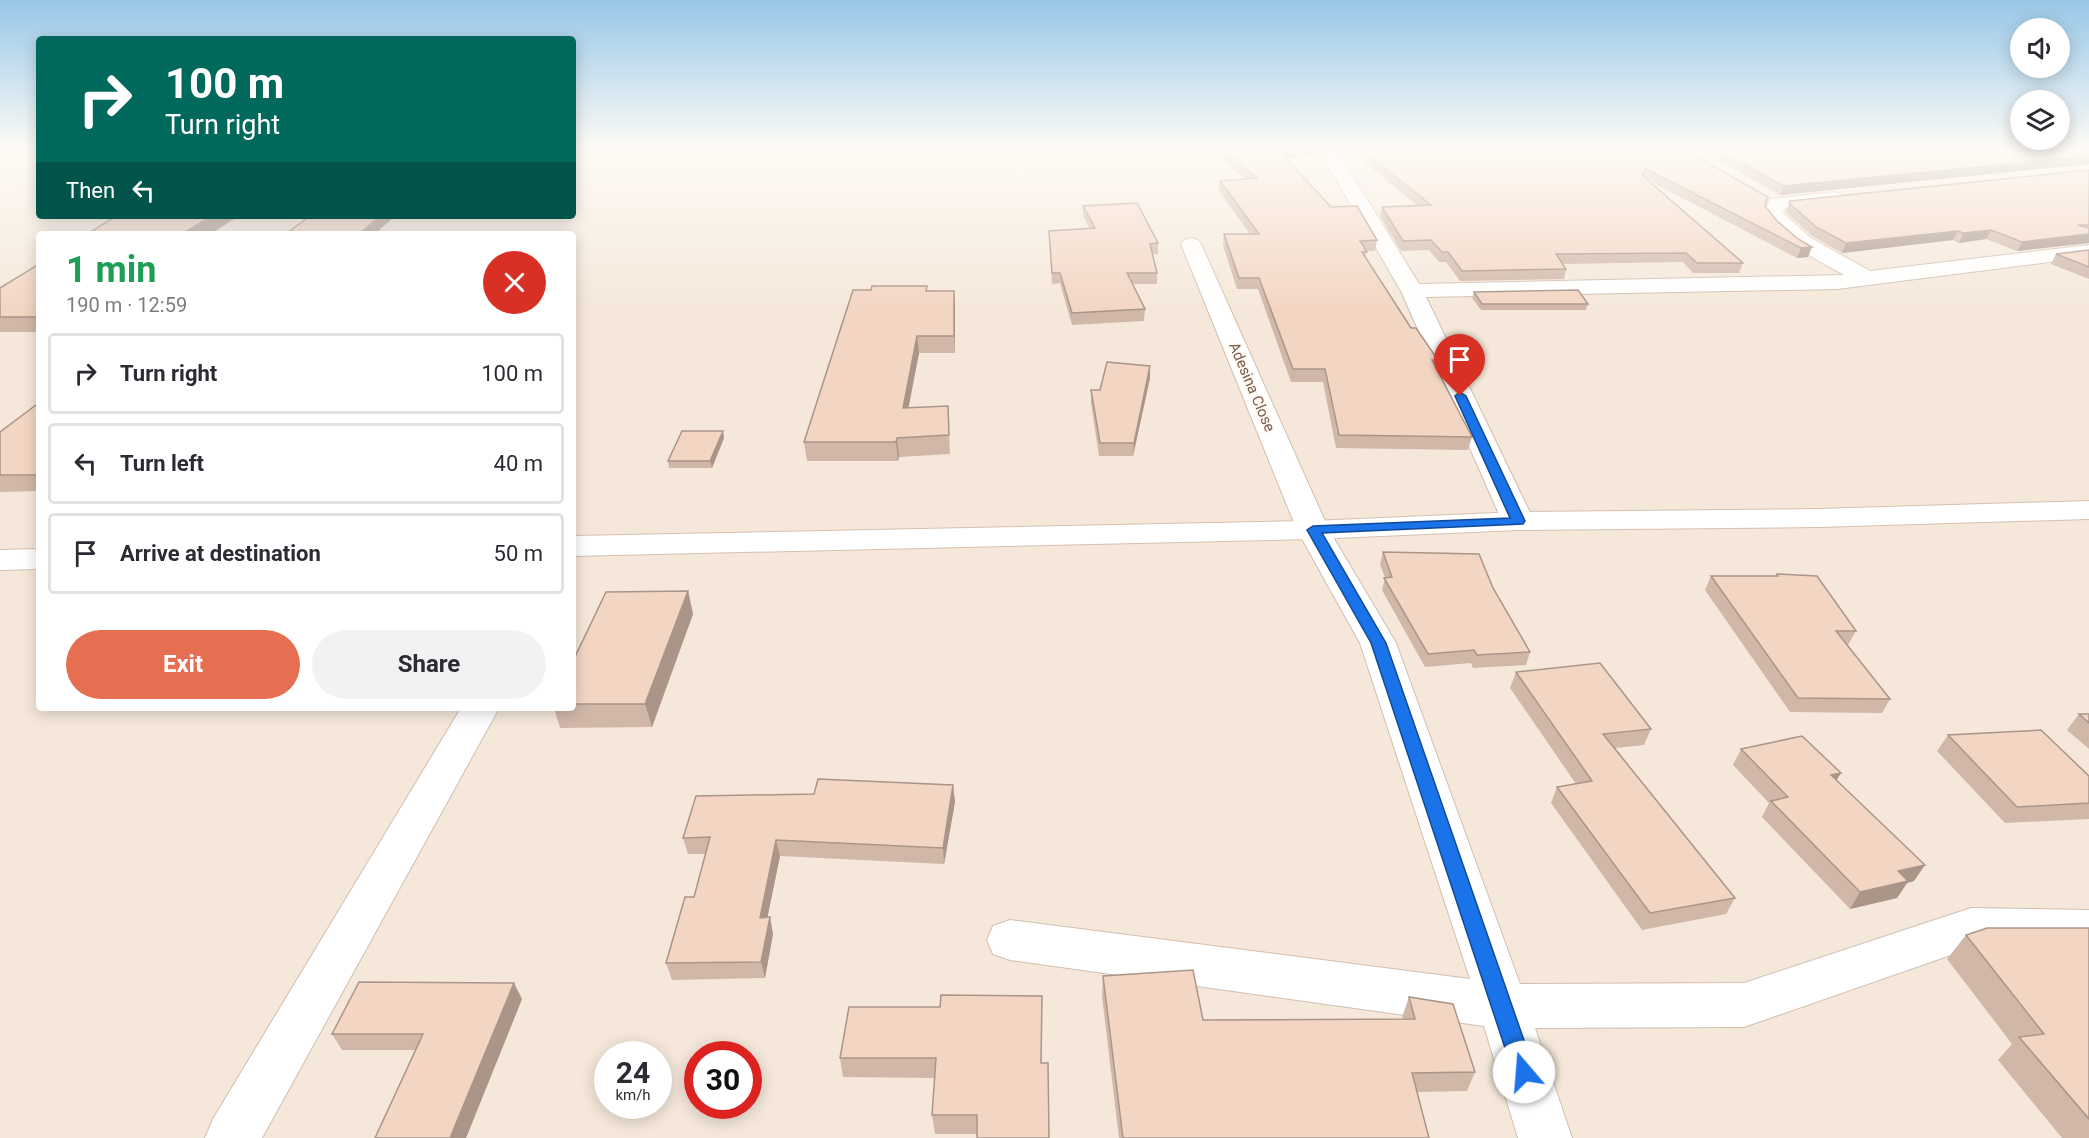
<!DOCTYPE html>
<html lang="en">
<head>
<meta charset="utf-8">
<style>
  :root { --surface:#fff; --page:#f2f2f3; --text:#2b2b33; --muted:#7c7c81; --line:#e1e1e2; --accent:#e76f51 }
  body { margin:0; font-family:Roboto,sans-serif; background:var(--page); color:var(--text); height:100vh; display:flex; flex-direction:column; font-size:22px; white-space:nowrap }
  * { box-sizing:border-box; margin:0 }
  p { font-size:20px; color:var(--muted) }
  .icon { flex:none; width:33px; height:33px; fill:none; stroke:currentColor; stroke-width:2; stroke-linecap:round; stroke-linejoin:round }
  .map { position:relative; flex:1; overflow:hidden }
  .side { position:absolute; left:36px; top:231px; width:540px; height:480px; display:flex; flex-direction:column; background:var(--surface); border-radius:6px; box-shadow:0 3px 15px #0003 }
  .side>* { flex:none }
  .top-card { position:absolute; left:36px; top:36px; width:540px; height:183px; border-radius:6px; box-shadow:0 3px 15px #0003; background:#00695c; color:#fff; overflow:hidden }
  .buttons { position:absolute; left:2010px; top:18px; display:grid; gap:12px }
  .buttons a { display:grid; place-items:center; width:60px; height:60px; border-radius:50%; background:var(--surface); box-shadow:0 3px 15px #0003; font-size:30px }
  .speed { position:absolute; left:594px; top:1041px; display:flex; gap:12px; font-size:30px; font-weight:700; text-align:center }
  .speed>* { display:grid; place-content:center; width:78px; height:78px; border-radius:50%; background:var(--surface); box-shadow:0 3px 15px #0003; line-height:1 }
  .speed small { font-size:15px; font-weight:400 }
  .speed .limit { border:9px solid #d22; background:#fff; color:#111 }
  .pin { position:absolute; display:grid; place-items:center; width:51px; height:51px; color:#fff; margin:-62px -26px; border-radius:50% 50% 50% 0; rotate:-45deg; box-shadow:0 0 6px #0007 }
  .pin .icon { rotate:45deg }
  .me { position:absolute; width:66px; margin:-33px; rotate:342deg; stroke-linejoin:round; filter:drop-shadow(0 0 4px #0008) }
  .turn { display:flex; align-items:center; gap:21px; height:126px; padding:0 30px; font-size:27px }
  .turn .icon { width:78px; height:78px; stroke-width:2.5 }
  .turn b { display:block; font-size:42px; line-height:51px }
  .then { display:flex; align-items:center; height:57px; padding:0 30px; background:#0003; gap:12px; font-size:22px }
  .round { display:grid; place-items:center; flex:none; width:63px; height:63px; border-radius:32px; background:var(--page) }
  .overview { display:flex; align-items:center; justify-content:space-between; height:102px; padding:0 30px }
  h1 { font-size:36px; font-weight:700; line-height:45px; color:#1e9e55 }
  .cta { display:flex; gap:12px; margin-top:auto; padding:12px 30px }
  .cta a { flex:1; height:69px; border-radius:36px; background:var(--accent); color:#fff; font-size:24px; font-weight:700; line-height:69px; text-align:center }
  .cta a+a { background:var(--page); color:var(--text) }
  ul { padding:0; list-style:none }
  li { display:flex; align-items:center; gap:18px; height:81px; margin:0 12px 9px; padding:0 18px; border:3px solid var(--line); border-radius:6px }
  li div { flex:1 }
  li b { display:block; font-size:22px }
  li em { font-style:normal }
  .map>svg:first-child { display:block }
  .residential { fill:#f5e8da; fill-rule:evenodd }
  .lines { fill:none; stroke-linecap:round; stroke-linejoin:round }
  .minor-casing { stroke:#d1beb0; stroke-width:2 }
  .secondary-casing { stroke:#d6c0b0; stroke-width:2 }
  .minor { fill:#fff; fill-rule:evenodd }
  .secondary { fill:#fff; fill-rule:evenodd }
  .wall { fill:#d1b7a8 }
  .shaded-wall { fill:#aa9588 }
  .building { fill:#f3d5c3; stroke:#aa9588; stroke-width:1.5 }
  .route { fill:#1a73e8; stroke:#114b97; stroke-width:1.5 }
  .labels { text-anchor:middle; stroke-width:4.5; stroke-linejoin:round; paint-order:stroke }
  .far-street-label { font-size:15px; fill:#7a5c4d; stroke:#fffaf3 }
</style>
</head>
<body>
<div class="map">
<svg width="2089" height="1138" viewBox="0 0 2089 1138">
  <rect width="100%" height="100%" fill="#fdf6ec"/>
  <!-- residential -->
  <path class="residential" d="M0,150H39V216H573V150H800L838,152L845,150H2089V1138H0ZM39,234H573V708H39ZM608,1054H658V1106H608ZM698,1054H748V1106H698Z"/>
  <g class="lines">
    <!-- minor casing -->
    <g class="minor-casing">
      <g id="minor">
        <path d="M1319,150H1337L1419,284L1844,275C1814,258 1783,243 1763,214L1770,199L1834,192L1841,194L1844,198L1841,202L1785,208L1783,213L1811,238L1870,271L2089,245V257L1837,289L1426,297L1534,521L1529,528L1518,530L1507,528L1502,521L1401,291Z"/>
        <polygon points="1191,238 1198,240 1201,244 1329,530 1396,643 1520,984 1744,983 1971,908 2089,910 2089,950 1971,948 1744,1027 1535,1028 1572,1138 1518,1138 1484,1026 1010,960 993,954 987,940 993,926 1010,920 1470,979 1360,643 1297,530 1181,244 1184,240"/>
        <polygon points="461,708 499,708 262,1138 205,1138 213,1119"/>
      </g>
    </g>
    <!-- secondary casing -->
    <g class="secondary-casing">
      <g id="secondary">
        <polygon points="2089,501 2089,519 1818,527 1518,530 1313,539 573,556 573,536 1313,521 1518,512 1818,509"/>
        <polygon points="39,549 39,569 0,570 0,550"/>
      </g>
    </g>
    <!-- minor -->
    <use href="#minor" class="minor"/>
    <!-- secondary -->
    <use href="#secondary" class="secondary"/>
  </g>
  <!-- wall -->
  <g class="wall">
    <polygon points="1213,150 1320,150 1319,155 1285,158 1331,207 1377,240 1375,251 1366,251 1366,258 1411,328 1437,360 1435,367 1472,437 1468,450 1336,448 1323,382 1291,382 1258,289 1237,289 1223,245 1224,234 1250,234 1219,191 1220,181 1245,179 1213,151"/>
    <polygon points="1685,150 1765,206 1777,221 1798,239 1808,257 1797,258 1646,179 1743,263 1739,273 1693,273 1683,262 1563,264 1566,269 1564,279 1460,281 1446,262 1439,262 1429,250 1401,251 1380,216 1382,207 1418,206 1361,159 1363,151"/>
    <polygon points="1699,150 2089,150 2089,164 1780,195"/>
    <polygon points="2089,170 2089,243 2017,251 1986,239 1959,243 1953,240 1842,253 1812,236 1786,212 1790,201"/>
    <polygon points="1083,206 1158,243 1158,254 1153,254 1157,273 1157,284 1133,284 1145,309 1144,321 1072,325 1060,283 1052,284 1049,231 1090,229 1083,216"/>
    <polygon points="2089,250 2089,279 2051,264 2056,254"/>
    <polygon points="39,264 39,332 0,332 0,288"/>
    <polygon points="871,290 954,291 955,353 919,353 908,408 948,406 950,454 899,457 898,461 807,461 804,442"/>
    <polygon points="1474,292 1588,304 1586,310 1481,310 1472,298"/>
    <polygon points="1150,378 1133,456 1099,456 1091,403 1091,390 1100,390"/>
    <polygon points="39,405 39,491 0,492 0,432"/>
    <polygon points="724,438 712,468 669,468 668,461"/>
    <polygon points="1383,552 1493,588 1530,652 1526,665 1473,668 1471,663 1425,667 1382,590 1385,578 1380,564"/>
    <polygon points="1777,574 1856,631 1848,645 1847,645 1890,699 1882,713 1790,712 1705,590 1711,576 1776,576"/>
    <polygon points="688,591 693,614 652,727 560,728 554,708 573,708 573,661"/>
    <polygon points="1516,672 1651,729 1644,745 1615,748 1735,898 1726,914 1642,930 1551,803 1557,787 1576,784 1510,688"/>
    <polygon points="2079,714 2089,714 2089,749 2067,730"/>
    <polygon points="1948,735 2089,776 2089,819 2005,823 1937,751"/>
    <polygon points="1741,749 1841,773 1836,780 1914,881 1907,883 1897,898 1850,909 1762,817 1769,803 1733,765"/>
    <polygon points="953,785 955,802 944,864 780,856 767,918 773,934 765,978 672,980 666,963 694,897 706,854 688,854 683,838 814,794"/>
    <polygon points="2089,928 2089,1138 2062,1138 1998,1060 2012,1044 1947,959 1966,935"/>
    <polygon points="1103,976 1203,1020 1403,1019 1402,1017 1409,997 1475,1072 1467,1091 1417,1092 1429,1138 1119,1138 1102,996"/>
    <polygon points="522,999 466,1138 375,1138 415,1050 342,1050 332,1034"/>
    <polygon points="849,1007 1041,1063 977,1134 935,1134 932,1115 935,1078 843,1077 840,1058"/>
  </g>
  <!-- shaded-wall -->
  <g class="shaded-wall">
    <polygon points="1277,150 1320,150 1319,155 1276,159"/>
    <polygon points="2089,156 2089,164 1780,195 1784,186"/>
    <polygon points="212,216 239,216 210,234 182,234"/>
    <polygon points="380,216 395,216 375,234 359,234"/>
    <polygon points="1991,230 1986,239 1959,243 1963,233"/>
    <polygon points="1958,231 1953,240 1842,253 1846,243"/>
    <polygon points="2089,234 2089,243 2017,251 2022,242"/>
    <polygon points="1812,247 1808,257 1797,258 1801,248"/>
    <polygon points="954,291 955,307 955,353 954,336"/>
    <polygon points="917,336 919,353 905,426 903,408"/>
    <polygon points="1150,366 1150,378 1133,456 1134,443"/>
    <polygon points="723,431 724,438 712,468 710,461"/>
    <polygon points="897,438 899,457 898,461 896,442"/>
    <polygon points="688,591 693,614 652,727 645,704"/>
    <polygon points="1841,773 1831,789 1831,775"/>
    <polygon points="953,785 955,802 944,864 943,848"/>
    <polygon points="776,840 780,856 764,934 760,918"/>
    <polygon points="1925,865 1914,881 1907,883 1897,898 1850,909 1860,892 1898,871"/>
    <polygon points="770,917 773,934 765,978 761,962"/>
    <polygon points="514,983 522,999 466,1138 450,1138"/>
  </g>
  <!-- building -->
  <g class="building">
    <polygon points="1223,150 1278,150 1331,207 1357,206 1377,240 1360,241 1367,252 1362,252 1411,328 1416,328 1436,357 1437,360 1432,360 1472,437 1339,435 1325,369 1293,369 1259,278 1239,278 1224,234 1259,234 1220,181 1257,178"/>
    <polygon points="1380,150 1685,150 1768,197 1765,206 1777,221 1798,239 1812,247 1801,248 1646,169 1642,175 1743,263 1697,263 1686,253 1556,254 1566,269 1462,271 1448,252 1442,252 1431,240 1403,241 1382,207 1431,205 1363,151"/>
    <polygon points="1717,150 2089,150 2089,156 1784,186"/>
    <polygon points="2089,170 2089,225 2078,225 2089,228 2089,234 2022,242 1991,230 1963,233 1958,231 1846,243 1816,227 1789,203 1790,201"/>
    <polygon points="1137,203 1158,243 1150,244 1157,273 1127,273 1145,309 1072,313 1060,273 1052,273 1049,231 1095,228 1083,206"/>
    <polygon points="116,216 212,216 182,234 87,234"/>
    <polygon points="310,216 380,216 359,234 286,234"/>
    <polygon points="2089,250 2089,267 2056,254"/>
    <polygon points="39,264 39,317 0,317 0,288"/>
    <polygon points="872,286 927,286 926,291 954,291 954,336 917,336 903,408 948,406 949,435 897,438 896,442 804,442 853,290 871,290"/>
    <polygon points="1578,290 1588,304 1482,304 1474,292"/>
    <polygon points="1107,362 1150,366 1134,443 1100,443 1091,390 1100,390"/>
    <polygon points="36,405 39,405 39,475 0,475 0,432"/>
    <polygon points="682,431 723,431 710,461 668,461"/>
    <polygon points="1383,552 1479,554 1493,588 1530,652 1477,655 1474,650 1428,654 1384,578 1392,577"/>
    <polygon points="1777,574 1817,576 1856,631 1836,631 1890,699 1798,698 1711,576 1778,576"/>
    <polygon points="688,591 645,704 573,704 573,661 606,592"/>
    <polygon points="1600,663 1651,729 1603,734 1735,898 1650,913 1557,787 1592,781 1516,672"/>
    <polygon points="2079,714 2089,714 2089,723"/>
    <polygon points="2041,730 2089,776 2089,803 2017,807 1948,735"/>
    <polygon points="1802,736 1841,773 1831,775 1925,865 1898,871 1908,881 1860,892 1771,801 1788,797 1741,749"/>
    <polygon points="818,779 953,785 943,848 776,840 760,918 770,917 761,962 666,963 685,897 694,897 710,837 683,838 696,796 814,794"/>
    <polygon points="1987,928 2089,928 2089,1119 2019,1037 2044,1034 1966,935"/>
    <polygon points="1193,970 1203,1020 1415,1019 1409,997 1453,1004 1475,1072 1412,1073 1429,1138 1123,1138 1103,976"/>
    <polygon points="359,982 514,983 450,1138 375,1138 423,1034 332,1034"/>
    <polygon points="941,995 1042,996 1041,1063 1048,1063 1049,1138 977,1138 977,1115 932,1115 936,1058 840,1058 849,1007 940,1007"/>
  </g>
  <!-- sky -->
  <linearGradient id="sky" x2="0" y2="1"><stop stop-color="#97c7e8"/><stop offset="0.48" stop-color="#fefbf6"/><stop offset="1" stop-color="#fefbf6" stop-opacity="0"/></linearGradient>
  <rect width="2089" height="310" fill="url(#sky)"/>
  <!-- route -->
  <polygon class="route" points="1460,392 1466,396 1525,521 1523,524 1322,533 1386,643 1535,1072 1531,1079 1524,1082 1516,1079 1513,1072 1371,643 1307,530 1313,526 1510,518 1455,396"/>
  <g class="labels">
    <!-- far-street labels -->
    <g class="far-street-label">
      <text transform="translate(1252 387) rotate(67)" y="5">Adesina Close</text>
    </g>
  </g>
</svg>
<div class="buttons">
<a><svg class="icon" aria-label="sound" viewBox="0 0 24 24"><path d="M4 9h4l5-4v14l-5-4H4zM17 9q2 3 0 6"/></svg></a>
<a><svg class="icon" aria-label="layers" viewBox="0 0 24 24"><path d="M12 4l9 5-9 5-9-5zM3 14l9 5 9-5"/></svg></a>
</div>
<div class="speed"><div>24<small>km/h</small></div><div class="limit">30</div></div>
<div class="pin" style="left:1460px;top:396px;background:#d93025"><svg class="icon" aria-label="arrive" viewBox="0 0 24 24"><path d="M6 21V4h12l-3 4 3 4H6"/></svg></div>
<svg class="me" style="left:1524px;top:1072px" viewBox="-20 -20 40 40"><circle r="19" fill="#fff"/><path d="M0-13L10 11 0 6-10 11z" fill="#1a73e8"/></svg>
<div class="top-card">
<div class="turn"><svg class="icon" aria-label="right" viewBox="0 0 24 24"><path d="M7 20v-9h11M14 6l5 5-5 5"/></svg><div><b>100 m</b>Turn right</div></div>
<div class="then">Then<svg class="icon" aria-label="left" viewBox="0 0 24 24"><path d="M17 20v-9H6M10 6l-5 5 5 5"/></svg></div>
</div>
<section class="side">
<div class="overview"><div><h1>1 min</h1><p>190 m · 12:59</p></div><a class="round" style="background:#d93025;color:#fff"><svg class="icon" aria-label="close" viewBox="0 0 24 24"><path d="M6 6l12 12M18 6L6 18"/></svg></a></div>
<ul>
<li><svg class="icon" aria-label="right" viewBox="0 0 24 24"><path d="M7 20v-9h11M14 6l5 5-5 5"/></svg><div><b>Turn right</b></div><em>100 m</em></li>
<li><svg class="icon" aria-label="left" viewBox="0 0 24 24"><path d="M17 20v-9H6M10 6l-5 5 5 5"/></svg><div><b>Turn left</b></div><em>40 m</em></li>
<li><svg class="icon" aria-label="arrive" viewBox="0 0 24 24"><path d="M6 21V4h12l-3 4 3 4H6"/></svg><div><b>Arrive at destination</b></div><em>50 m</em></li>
</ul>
<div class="cta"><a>Exit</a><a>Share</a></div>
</section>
</div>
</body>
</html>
